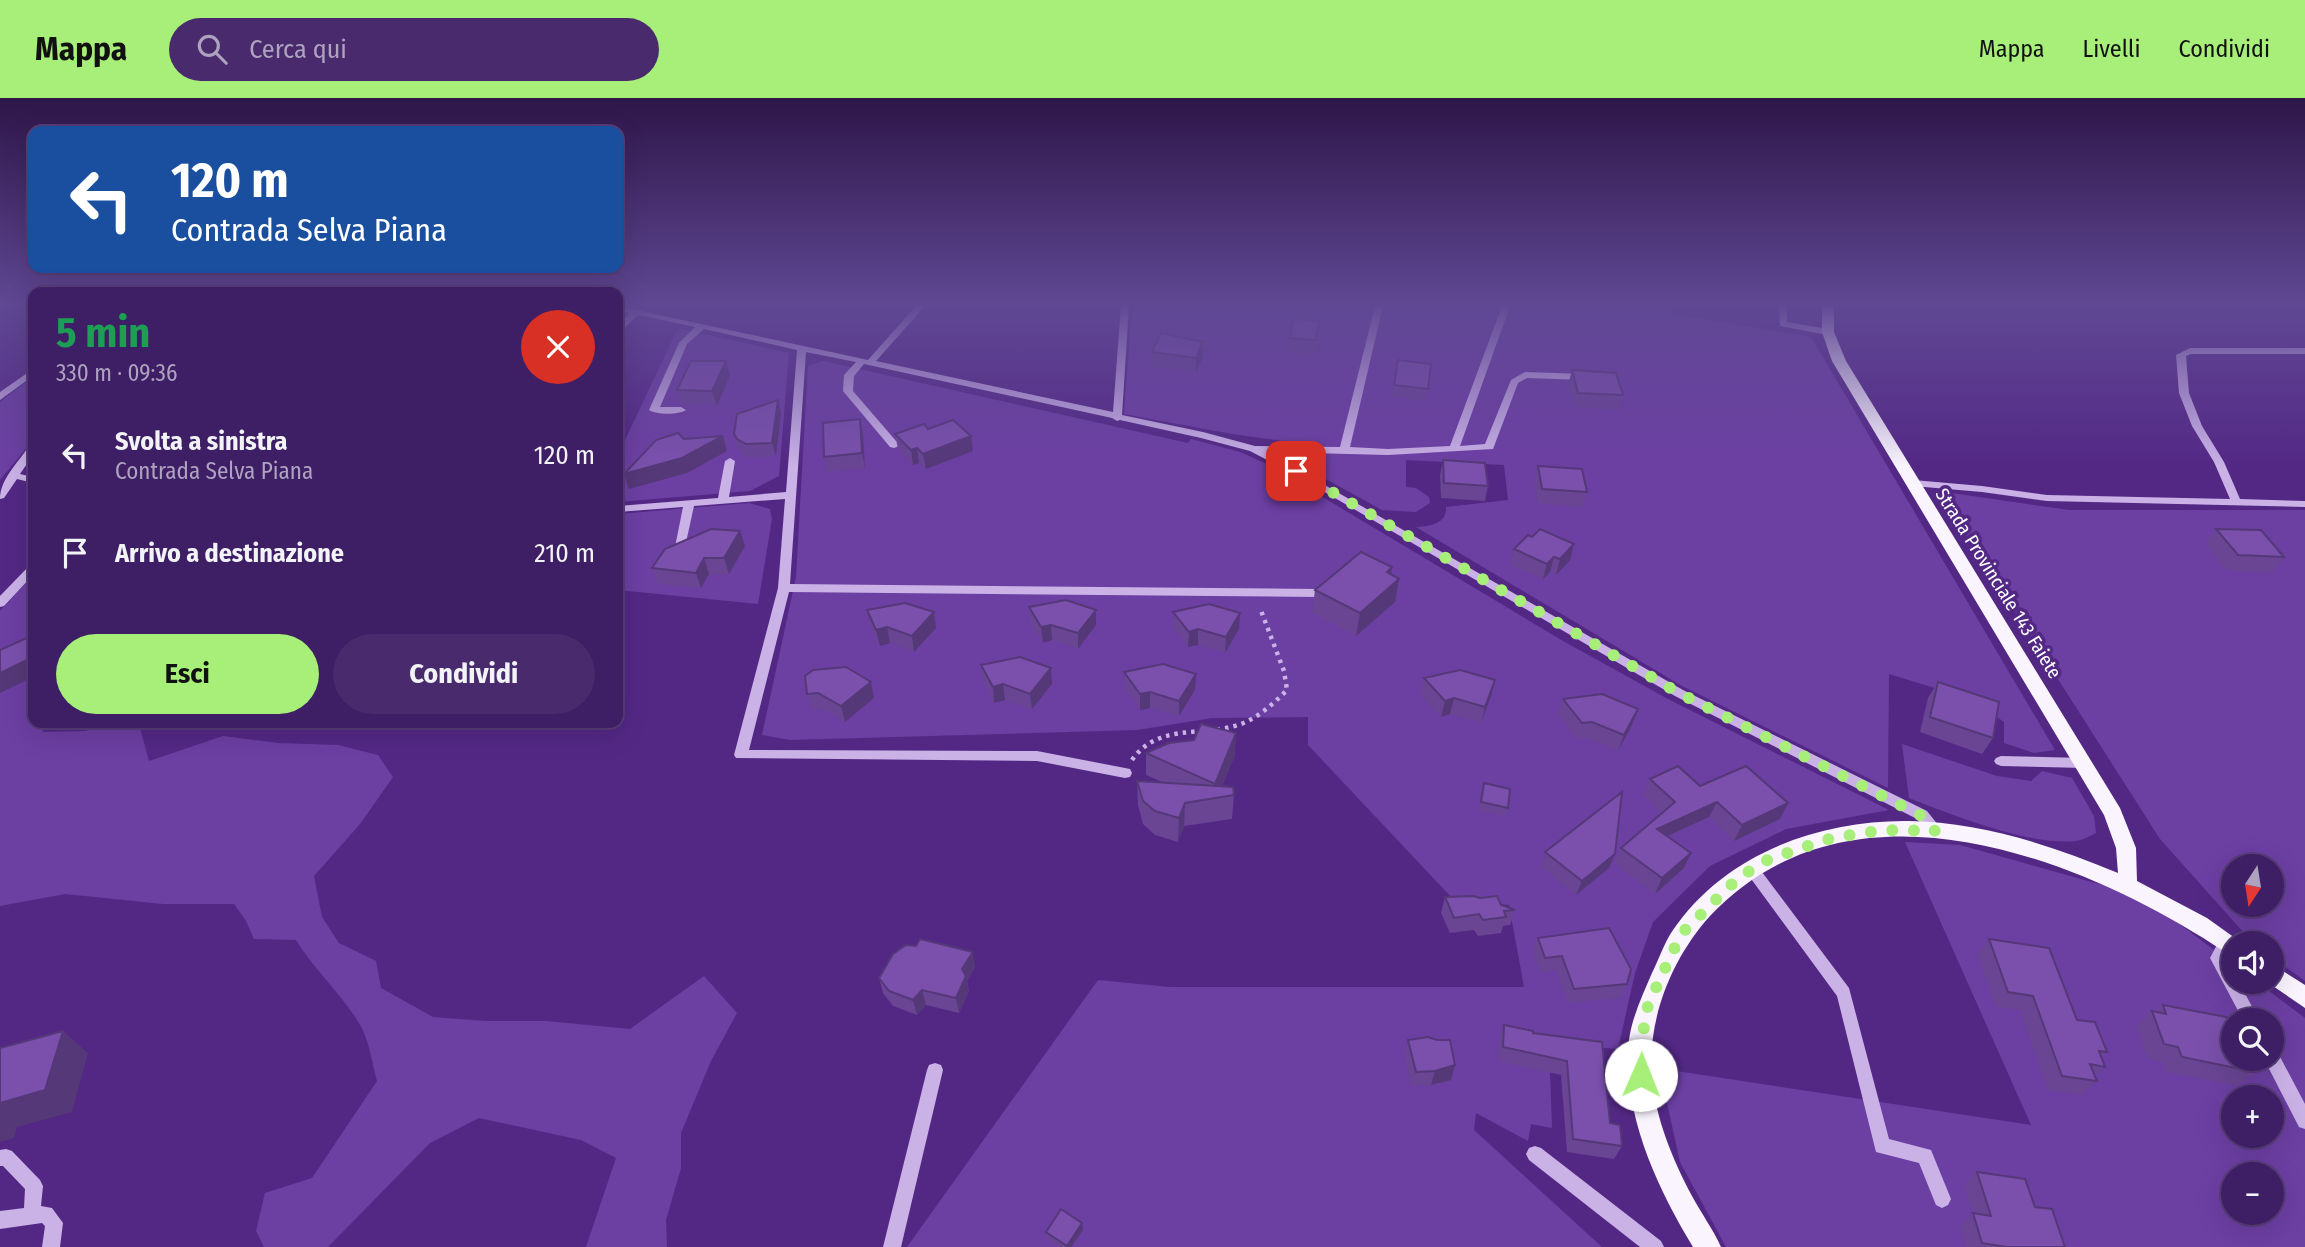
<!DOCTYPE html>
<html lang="it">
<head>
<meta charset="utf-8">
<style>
  :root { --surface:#3e1e64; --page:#492b6d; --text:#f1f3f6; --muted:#ada2bf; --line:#573c78; --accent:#a7ef78 }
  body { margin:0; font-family:"Fira Sans Condensed",sans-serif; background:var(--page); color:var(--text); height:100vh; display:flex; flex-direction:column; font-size:26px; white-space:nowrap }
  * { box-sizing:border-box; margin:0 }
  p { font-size:23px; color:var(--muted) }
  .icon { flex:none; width:38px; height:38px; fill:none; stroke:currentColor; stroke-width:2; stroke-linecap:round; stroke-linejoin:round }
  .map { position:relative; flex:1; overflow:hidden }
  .drawer { position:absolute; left:28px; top:189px; width:595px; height:441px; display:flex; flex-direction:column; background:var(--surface); border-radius:14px; box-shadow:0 7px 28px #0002,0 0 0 2px var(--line) }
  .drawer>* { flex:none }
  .hud { position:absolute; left:28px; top:28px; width:595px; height:147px; border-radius:14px; box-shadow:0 7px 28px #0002,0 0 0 2px var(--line); background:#1a4fa0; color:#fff; overflow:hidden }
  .needle { width:46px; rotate:192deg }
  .controls { position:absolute; left:2221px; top:756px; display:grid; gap:14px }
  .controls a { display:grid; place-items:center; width:63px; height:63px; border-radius:50%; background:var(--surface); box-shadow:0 7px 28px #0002,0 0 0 2px var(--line); font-size:35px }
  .pin { position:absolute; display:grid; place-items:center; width:60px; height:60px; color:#fff; margin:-30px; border-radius:14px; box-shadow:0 4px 10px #0006 }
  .me { position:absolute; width:77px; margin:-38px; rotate:1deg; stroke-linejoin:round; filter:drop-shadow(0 0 5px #0008) }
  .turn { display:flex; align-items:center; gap:24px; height:147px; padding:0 28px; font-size:32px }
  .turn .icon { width:91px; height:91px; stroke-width:2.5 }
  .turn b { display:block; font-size:49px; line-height:60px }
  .round { display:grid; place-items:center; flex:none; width:74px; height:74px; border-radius:37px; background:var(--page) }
  .overview { display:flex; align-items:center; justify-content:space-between; height:119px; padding:0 28px }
  h1 { font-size:42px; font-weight:700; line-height:52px; color:#1e9e55 }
  .cta { display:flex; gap:14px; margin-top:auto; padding:14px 28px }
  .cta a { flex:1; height:80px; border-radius:42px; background:var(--accent); color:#111; font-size:28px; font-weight:700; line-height:80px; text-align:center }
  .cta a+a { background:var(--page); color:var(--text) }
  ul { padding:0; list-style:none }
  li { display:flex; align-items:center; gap:21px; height:98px; padding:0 28px }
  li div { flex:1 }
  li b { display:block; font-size:26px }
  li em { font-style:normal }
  header { display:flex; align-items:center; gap:42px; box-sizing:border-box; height:98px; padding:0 35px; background:var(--accent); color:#111 }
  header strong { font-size:33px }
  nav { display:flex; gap:38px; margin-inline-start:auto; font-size:24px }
  .search { width:490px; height:63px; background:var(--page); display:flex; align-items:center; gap:18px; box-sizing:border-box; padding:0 24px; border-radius:38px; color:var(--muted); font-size:26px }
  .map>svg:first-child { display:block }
  .green { fill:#6c3fa3; fill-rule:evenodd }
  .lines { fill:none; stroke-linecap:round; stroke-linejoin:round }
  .path { stroke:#cab2e7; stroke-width:4.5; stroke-dasharray:3.5 5; stroke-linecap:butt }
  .minor { fill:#cab2e7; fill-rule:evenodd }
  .major { fill:#f9f4fe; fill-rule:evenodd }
  .wall { fill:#694594 }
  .shaded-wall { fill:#553878 }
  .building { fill:#7a50ac; stroke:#553878; stroke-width:2 }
  .route { stroke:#a7ef78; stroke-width:12; stroke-dasharray:0 21.6 }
  .labels { text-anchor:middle; stroke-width:7; stroke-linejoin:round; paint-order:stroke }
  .street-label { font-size:19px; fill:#fff; stroke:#532885 }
</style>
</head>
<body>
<header>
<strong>Mappa</strong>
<div class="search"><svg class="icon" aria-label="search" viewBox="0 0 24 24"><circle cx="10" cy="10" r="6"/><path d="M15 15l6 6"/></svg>Cerca qui</div>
<nav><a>Mappa</a><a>Livelli</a><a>Condividi</a></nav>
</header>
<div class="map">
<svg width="2305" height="1149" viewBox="0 0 2305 1149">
  <rect width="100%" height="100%" fill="#532885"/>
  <!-- green -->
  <g class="green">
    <path d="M1132,208H1674L1673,216L1811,239L2055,652L2034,655L2004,645V624L1991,615L1987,606L1889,576L1888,690L1682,588L1416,429C1430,428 1447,426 1446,409L1508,402L1504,367L1406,362V389L1416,390L1429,399L1430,405L1416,414L1382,412L1284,358L1292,355L1316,354L1312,347L1232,336L1124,316Z"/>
    <polygon points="678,230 789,255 779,378 750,393 618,404 618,357"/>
    <polygon points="824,263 1188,345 1191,341 1240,354 1269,367 1563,543 1668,601 1889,712 1786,731 1710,768 1653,824 1635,875 1618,951 1549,946 1552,1030 1531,1026 1528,1043 1476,1015 1474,1032 1602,1149 907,1149 1098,882 1170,889 1524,889 1509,807 1453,801 1308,647 1308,619 1212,620 1137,632 790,642 762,637 796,479 808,268"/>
    <polygon points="33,279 33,342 0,382 0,304"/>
    <path d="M1938,393L2069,412H2305V883L2272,859V845H2253L2160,741ZM2233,768H2272V807H2233Z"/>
    <polygon points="749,405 770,411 772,421 758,506 618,492 618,416"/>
    <path d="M33,477V625H49L42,634L85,633L112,625L140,630L149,663L223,638L278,645L338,647L378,657L393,679L360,726L314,778L322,819L339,845L376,863L381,890L433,919L485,923H546L630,931L704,878L737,915L711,963L681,1035V1070L666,1122L667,1149H586L616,1060L581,1042L479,1020L430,1045L328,1149H264L256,1133L265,1095L312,1080L377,983C372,965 369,941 359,925C341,895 314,872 296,842L254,841L246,823L234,806H163L65,796L0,808V513Z"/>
    <path d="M1902,646L1997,678L2031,683L2042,673L2072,680L2094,718L2096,735C2090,738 2083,742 2076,743C2030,748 1952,717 1909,700Z"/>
    <path d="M1905,744L1960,747L2113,790L2170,819L2233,866V884H2257L2305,920V1149H1726L1680,1064L1663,987L1670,972L2031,1027ZM2233,922H2272V961H2233ZM2233,999H2272V1038H2233ZM2233,1076H2272V1115H2233Z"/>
  </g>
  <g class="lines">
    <!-- path -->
    <path class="path" d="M1132,662C1158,625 1200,639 1238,627C1257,621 1273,606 1287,592L1284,573L1260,510"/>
    <!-- minor -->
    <g class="minor">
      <path d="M618,208L868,262L916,208H925L876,263L1113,314L1121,208H1129L1122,317L1203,334L1255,348L1340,349L1375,208H1383L1350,349L1388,351L1450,348L1502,208H1510L1460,348L1485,346L1511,282L1525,274L1586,276L1591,279L1586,282L1527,280L1518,285L1493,351L1388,357L1267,354L1683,592L1927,713L1942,732L1940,736C1929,739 1924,728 1917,721L1675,598L1292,375L1250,353L1201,340L1120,322L1117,323L1112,320L864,266L854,278L853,293L896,343L911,338L916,341L894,350L890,349L843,293L844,277L856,264L806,254L790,486L1318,491L1324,495L1318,499L789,494L749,652L1037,653L1125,670L1130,671L1132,675L1130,679L1125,680L1037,663L736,660L734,657L778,490L785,401L694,408L685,449L680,452L675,449L683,409L618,414V408L718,400L725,363L730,360L735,363L729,399L786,394L797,252L704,231L687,246L660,309H681L686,312C678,317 657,317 649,312L679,245L695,229L638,217L621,233L618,234V226L630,215L618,213Z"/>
      <polygon points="1779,208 1787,208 1787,224 1828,231 1832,234 1828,237 1780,228"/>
      <polygon points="2190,250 2305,250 2305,256 2191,256 2186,258 2189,295 2202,328 2224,364 2240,401 2305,403 2305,409 2047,403 1982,394 1913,388 1908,385 1913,382 1982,388 2047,397 2230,401 2214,364 2192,328 2179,295 2176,257"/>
      <polygon points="33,271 33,278 0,302 0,294"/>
      <path d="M33,347V357L20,376L33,379V385L17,381L4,400L0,401C0,381 18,365 29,348Z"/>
      <polygon points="29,468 33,468 33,477 4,508 0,509 0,498"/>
      <polygon points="2001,658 2084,660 2089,662 2091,665 2089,668 2084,670 2001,668 1996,666 1994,663 1996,660"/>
      <polygon points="1751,764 1756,766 1849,890 1889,1041 1931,1052 1951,1101 1948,1107 1942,1110 1936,1107 1919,1065 1876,1054 1837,898 1746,774 1744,770 1746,766"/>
      <polygon points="2226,837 2231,839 2233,843 2226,860 2233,873 2233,884 2239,884 2259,922 2243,922 2210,860 2221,839"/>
      <polygon points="2272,953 2278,955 2305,1006 2305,1031 2299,1029 2264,961 2272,961"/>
      <polygon points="935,965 941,967 943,972 901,1149 883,1149 927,972 929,967"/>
      <polygon points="1535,1048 1541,1050 1661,1143 1664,1149 1640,1149 1529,1062 1526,1056 1529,1050"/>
      <polygon points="6,1051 12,1053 40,1082 43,1088 41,1108 52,1110 63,1125 60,1149 42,1149 45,1128 42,1125 0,1131 0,1113 24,1110 25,1091 3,1068 0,1068 0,1052"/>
    </g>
    <!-- major -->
    <g class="major">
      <path d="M1822,208H1834V234L1846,263L2120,710L2136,750L2137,783L2207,820L2242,845H2233V857L2225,854C2081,759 1851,668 1710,818C1672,860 1647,921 1652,978C1655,1020 1673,1062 1692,1098C1701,1115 1713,1131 1721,1149H1693C1659,1093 1626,1023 1628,956C1628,927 1641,901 1652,875C1659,861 1664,845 1673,832C1725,756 1819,722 1908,723C1981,724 2051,747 2118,775L2116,750L2104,717L1832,263L1822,234Z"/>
      <polygon points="2272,866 2305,887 2305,910 2267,884 2272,884"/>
    </g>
  </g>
  <!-- wall -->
  <g class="wall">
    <polygon points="1319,223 1315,257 1289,254 1290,240"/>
    <polygon points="1203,244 1203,259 1196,274 1152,269 1152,254"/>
    <polygon points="1398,262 1428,291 1426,303 1392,299"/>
    <polygon points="1572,272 1623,297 1619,312 1574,309 1568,287"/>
    <polygon points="730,277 717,308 681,306 677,292"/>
    <polygon points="781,316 776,358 750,360 741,355 737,350 734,336"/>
    <polygon points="928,331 971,338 973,353 926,371 919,365 913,367 898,351 895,336"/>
    <polygon points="863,336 865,370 827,374 824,359"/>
    <polygon points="1443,362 1488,388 1485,403 1441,400 1440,377"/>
    <polygon points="1538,368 1587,394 1582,409 1538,406 1534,383"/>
    <polygon points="2216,431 2284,459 2272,475 2226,472 2205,446"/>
    <polygon points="740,433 745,448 729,476 709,476 701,490 658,486 652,470"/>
    <polygon points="1532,439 1574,446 1570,462 1556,477 1550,474 1543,481 1510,467 1514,451"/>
    <polygon points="1392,469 1391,476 1395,504 1356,538 1312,515 1315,492"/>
    <polygon points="1029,509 1096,512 1096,527 1078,551 1052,542 1043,545 1030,525"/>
    <polygon points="867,512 936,530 914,554 890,545 880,548 870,527"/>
    <polygon points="1173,514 1239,531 1225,555 1198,547 1188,549 1172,529"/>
    <polygon points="981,567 1052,586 1032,611 1005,602 994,605 983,583"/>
    <polygon points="1124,574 1195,592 1179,618 1150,610 1140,612 1125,590"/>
    <polygon points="1424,580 1491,598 1481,625 1450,616 1441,619 1420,596"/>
    <polygon points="871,584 874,600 845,624 822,611 812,612 807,596"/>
    <polygon points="1938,584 1993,640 1982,656 1920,634 1928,600"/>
    <polygon points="1563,601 1632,627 1618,653 1586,640 1576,641 1558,616"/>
    <polygon points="1146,655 1235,657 1222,688 1234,697 1232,721 1184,728 1178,744 1155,737 1143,726 1138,707 1137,683 1164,685 1146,677"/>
    <polygon points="1650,681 1700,688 1780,721 1734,743 1709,719 1668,738 1684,770 1655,796 1614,765 1621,750 1662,715 1643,697"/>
    <polygon points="1484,685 1508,710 1506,718 1479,712"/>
    <polygon points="1545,754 1615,756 1609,770 1576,797 1540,768"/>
    <polygon points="1445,799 1501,807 1515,812 1510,827 1503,828 1501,835 1478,838 1474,832 1450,835 1441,815"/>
    <polygon points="1538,840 1627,886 1620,900 1568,905 1556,872 1540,874 1532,854"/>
    <polygon points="1989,841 2077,922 2107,954 2102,959 2105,969 2095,979 2097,983 2082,997 2048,992 2020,912 1996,909 1977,856"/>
    <polygon points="975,869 967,883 969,893 959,915 926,907 917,917 893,908 883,895 879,880"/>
    <polygon points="2163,907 2231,932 2255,974 2237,988 2166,974 2162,964 2148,961 2136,928 2152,913 2156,914"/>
    <polygon points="1504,927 1533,935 1602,944 1610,1025 1622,1048 1614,1061 1567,1054 1561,977 1498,963 1499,941"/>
    <polygon points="1408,942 1455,967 1451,982 1431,987 1411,988 1404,956"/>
    <polygon points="1977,1074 2035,1109 2065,1149 1966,1149 1960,1128 1973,1116 1964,1087"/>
    <polygon points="1082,1125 1083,1132 1071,1149 1060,1149 1047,1140 1046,1134"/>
  </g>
  <!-- shaded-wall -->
  <g class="shaded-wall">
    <polygon points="1203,244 1203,259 1196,274 1196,260"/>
    <polygon points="726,263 730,277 717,308 712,293"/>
    <polygon points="778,302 781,316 776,358 772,345"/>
    <polygon points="860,321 863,336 865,370 862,355"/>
    <polygon points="723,338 727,353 687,375 629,391 624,376"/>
    <polygon points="971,338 973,353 926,371 923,356"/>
    <polygon points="917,350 919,365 913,367 911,352"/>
    <polygon points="619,432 625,448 618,456 618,433"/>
    <polygon points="740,433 745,448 729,476 724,460"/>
    <polygon points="1574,446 1570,462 1556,477 1560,461"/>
    <polygon points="1554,459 1550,474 1543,481 1547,466"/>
    <polygon points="704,460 709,476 701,490 696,475"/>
    <polygon points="1392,469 1389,490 1399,481 1395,504 1356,538 1360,515 1387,474"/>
    <polygon points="1096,512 1096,527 1078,551 1078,535"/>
    <polygon points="934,514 936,530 914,554 912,538"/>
    <polygon points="1240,515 1239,531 1225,555 1226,539"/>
    <polygon points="1051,527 1052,542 1043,545 1041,529"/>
    <polygon points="887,529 890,545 880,548 876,532"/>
    <polygon points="1198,531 1198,547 1188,549 1189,534"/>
    <polygon points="33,559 33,579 0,595 0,575"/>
    <polygon points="1051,570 1052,586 1032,611 1030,596"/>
    <polygon points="1196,576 1195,592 1179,618 1179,603"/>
    <polygon points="1495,582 1491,598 1481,625 1485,609"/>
    <polygon points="871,584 874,600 845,624 841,608"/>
    <polygon points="1003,586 1005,602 994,605 993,589"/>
    <polygon points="1150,594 1150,610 1140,612 1140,596"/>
    <polygon points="1454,600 1450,616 1441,619 1445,603"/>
    <polygon points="1638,611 1632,627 1618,653 1624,637"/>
    <polygon points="1236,635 1235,657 1217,700 1214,700 1215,686"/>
    <polygon points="1717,704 1709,719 1650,746 1657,731"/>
    <polygon points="1185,705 1184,728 1178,744 1179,720"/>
    <polygon points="1788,705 1780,721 1734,743 1742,727"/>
    <polygon points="1691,755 1684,770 1655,796 1662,780"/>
    <polygon points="1615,756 1609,770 1576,797 1582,783"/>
    <polygon points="973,854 975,869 967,883 969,893 959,915 956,900 962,871"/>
    <polygon points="922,892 926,907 917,917 913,902"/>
    <polygon points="63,933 88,955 72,1014 17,1029 14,1040 0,1044 0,1005"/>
    <polygon points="1455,967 1451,982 1431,987 1435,973"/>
    <polygon points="1082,1125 1083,1132 1071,1149 1067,1149"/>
  </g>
  <!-- building -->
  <g class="building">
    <polygon points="1293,221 1319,223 1316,242 1290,240"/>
    <polygon points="1161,235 1203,244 1196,260 1152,254"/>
    <polygon points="1398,262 1431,266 1428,291 1394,287"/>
    <polygon points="691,263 726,263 712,293 677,292"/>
    <polygon points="1572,272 1616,275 1623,297 1578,295"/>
    <polygon points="778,302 772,345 746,346 737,341 734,336 737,316"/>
    <polygon points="860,321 862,355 824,359 823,325"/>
    <polygon points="953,322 971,338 923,356 917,350 911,352 895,336 924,326 928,331"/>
    <polygon points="678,335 684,341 723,338 682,360 624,376 656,342"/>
    <polygon points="1443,362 1485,365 1488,388 1444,385"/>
    <polygon points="1538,368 1582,371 1587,394 1542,391"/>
    <polygon points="711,431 740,433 724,460 704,460 696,475 652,470 665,451"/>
    <polygon points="1540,431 1574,446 1560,461 1554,459 1547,466 1514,451 1528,437 1532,439"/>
    <polygon points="2216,431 2261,432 2284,459 2238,457"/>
    <polygon points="1361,454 1392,469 1387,474 1399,481 1360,515 1315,492"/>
    <polygon points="1066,502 1096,512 1078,535 1051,527 1041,529 1029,509"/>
    <polygon points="905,505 934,514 912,538 887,529 876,532 867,512"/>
    <polygon points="1209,506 1240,515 1226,539 1198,531 1189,534 1173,514"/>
    <polygon points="33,537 33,559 0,575 0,552"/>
    <polygon points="1020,559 1051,570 1030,596 1003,586 993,589 981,567"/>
    <polygon points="1163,566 1196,576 1179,603 1150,594 1140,596 1124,574"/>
    <polygon points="846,569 871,584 841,608 818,595 807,596 805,578 813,572"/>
    <polygon points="1460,572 1495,582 1485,609 1454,600 1445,603 1424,580"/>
    <polygon points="1938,584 1999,604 1993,640 1930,619"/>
    <polygon points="1602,596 1638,611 1624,637 1592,624 1582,625 1563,601"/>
    <polygon points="1201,626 1236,635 1215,686 1146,655 1169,645 1194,642"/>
    <polygon points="1678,668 1700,688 1746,668 1788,705 1742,727 1717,704 1657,731 1691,755 1662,780 1621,750 1675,704 1650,681"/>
    <polygon points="1137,683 1233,689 1234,697 1185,705 1179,720 1155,713 1143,703"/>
    <polygon points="1484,685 1510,691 1508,710 1481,704"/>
    <polygon points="1622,694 1615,756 1582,783 1545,754"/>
    <polygon points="1473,798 1480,800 1497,798 1501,807 1515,812 1504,813 1506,819 1483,822 1479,816 1454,820 1445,799"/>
    <polygon points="1609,830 1631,871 1627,886 1574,891 1562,858 1545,860 1538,840"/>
    <polygon points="920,841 973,854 962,871 966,878 956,900 922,892 913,902 889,893 879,880 893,856 906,847 916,848"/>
    <polygon points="1989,841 2049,850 2077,922 2095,924 2107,954 2099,953 2105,969 2090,966 2097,983 2062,978 2033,898 2008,894"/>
    <polygon points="2163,907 2226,919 2231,932 2233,932 2233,961 2250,961 2255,974 2182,959 2178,949 2164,946 2152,913 2166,916"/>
    <polygon points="1504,927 1533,933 1533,935 1602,944 1610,1025 1620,1027 1622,1048 1573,1041 1567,963 1503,949"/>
    <polygon points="63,933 45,992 0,1005 0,950"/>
    <polygon points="1428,939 1437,942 1450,942 1455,967 1435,973 1416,974 1408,942"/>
    <polygon points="1977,1074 2025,1081 2035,1109 2052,1111 2065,1149 2007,1149 1982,1145 1973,1115 1991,1118"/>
    <polygon points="1061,1111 1082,1125 1067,1148 1046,1134"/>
  </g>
  <!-- sky -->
  <linearGradient id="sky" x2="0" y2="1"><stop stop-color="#2e1649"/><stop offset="0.56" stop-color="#604894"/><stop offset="1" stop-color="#604894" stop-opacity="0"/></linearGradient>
  <rect width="2305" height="369" fill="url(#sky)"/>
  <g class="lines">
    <!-- route -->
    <polyline class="route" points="1296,373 1679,595 1922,718 1935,733 1884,732 1832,740 1769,761 1738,780 1681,836 1648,907 1639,957 1641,977"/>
  </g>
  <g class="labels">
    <!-- street labels -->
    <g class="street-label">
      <text transform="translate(1999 485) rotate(58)" y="7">Strada Provinciale 143 Faiete</text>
    </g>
  </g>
</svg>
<div class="controls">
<a><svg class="needle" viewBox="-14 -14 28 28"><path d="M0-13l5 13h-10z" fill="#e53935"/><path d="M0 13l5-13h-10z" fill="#ada2bf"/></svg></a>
<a><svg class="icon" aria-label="sound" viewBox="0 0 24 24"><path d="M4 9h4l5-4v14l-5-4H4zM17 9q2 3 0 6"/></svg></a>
<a><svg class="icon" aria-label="search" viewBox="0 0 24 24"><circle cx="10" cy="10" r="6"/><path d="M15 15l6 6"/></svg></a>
<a>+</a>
<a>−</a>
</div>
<div class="pin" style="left:1296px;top:373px;background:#d93025"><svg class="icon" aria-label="arrive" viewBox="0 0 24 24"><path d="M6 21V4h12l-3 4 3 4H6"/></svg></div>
<svg class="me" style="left:1641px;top:977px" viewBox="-20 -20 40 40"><circle r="19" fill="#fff"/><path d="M0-13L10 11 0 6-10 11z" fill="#a7ef78"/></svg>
<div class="hud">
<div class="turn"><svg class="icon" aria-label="left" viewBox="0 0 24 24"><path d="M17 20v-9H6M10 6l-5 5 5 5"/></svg><div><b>120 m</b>Contrada Selva Piana</div></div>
</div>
<section class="drawer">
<div class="overview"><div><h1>5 min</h1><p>330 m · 09:36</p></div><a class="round" style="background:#d93025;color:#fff"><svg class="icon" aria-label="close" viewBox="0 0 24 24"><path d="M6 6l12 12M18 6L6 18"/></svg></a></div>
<ul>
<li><svg class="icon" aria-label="left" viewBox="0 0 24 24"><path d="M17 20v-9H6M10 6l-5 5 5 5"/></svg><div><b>Svolta a sinistra</b><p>Contrada Selva Piana</p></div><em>120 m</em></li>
<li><svg class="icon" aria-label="arrive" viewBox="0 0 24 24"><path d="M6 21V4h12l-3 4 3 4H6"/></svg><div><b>Arrivo a destinazione</b></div><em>210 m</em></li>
</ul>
<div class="cta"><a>Esci</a><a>Condividi</a></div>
</section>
</div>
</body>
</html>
